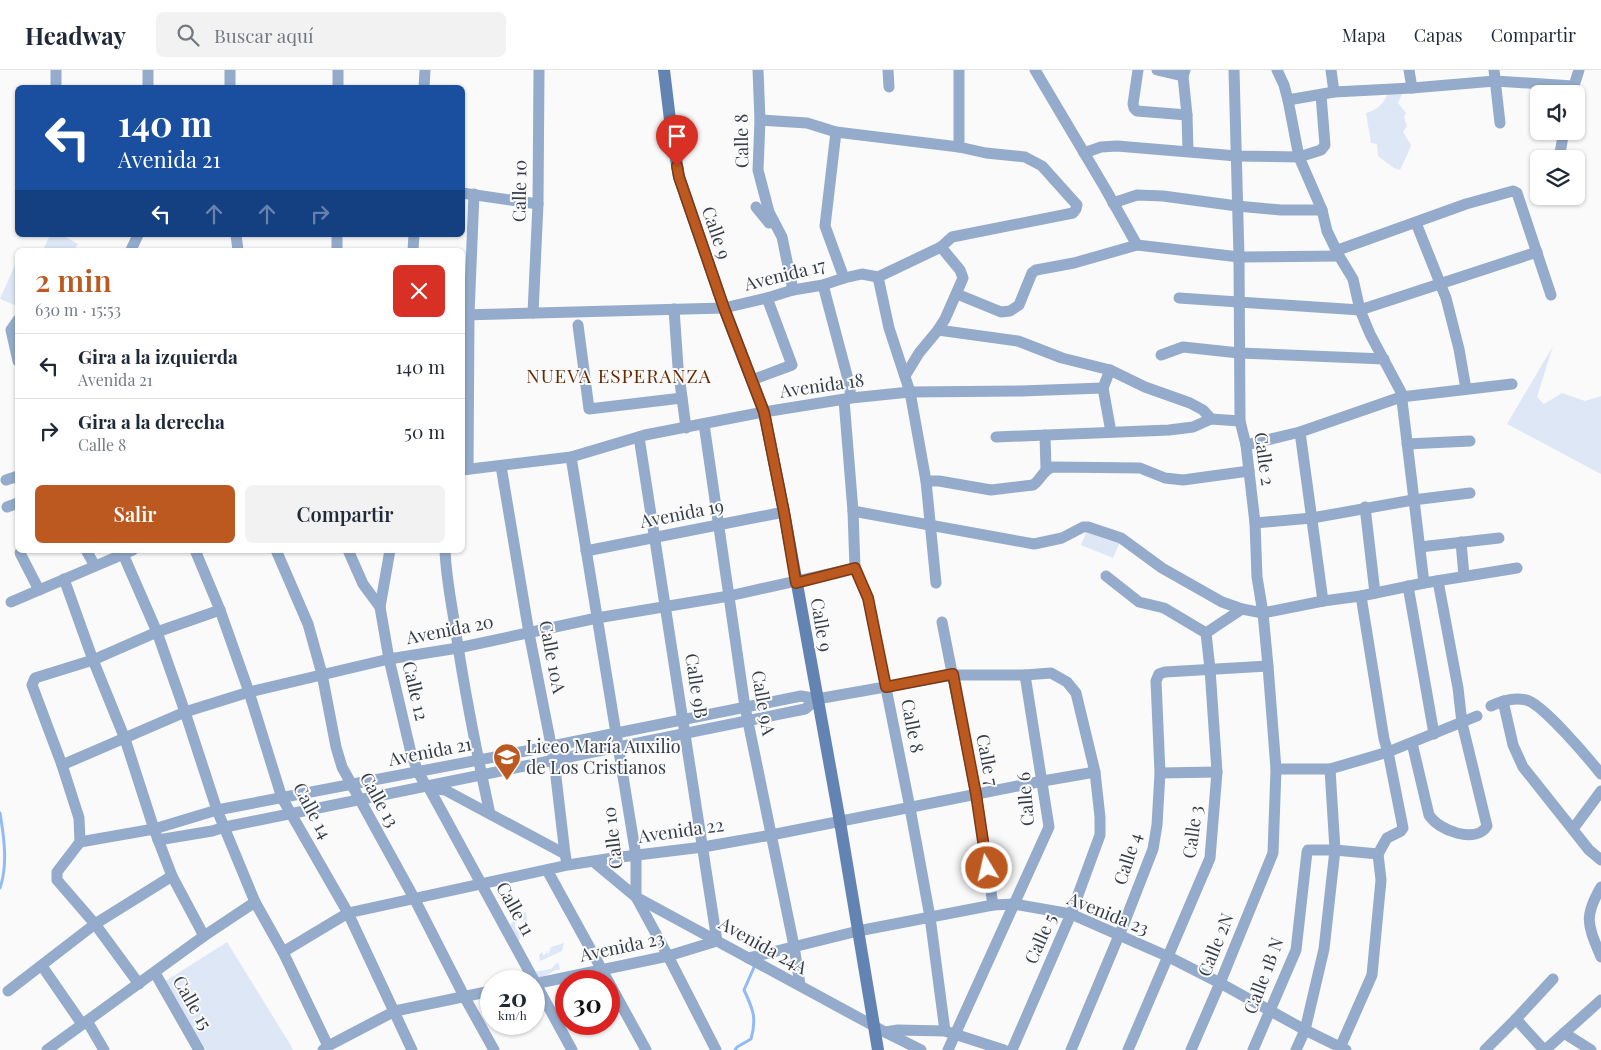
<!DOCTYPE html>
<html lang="es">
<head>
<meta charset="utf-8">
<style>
  :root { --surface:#fff; --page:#f2f2f3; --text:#1f2937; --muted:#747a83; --line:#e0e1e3; --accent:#bc5921 }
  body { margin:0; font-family:"Playfair Display",serif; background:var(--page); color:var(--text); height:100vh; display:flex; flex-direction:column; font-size:19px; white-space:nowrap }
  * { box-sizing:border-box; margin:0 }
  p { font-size:16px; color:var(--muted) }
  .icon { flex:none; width:28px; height:28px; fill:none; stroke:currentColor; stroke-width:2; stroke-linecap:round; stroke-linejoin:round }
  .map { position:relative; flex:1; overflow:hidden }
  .sheet { position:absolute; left:15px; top:178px; width:450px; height:305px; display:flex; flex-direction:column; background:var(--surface); border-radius:8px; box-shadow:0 1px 4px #0004 }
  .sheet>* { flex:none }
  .hud { position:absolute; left:15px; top:15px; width:450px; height:152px; border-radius:8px; box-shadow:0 1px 4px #0004; background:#1a4fa0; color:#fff; overflow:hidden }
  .fabs { position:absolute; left:1530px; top:15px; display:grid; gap:10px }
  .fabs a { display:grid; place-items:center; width:55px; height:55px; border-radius:8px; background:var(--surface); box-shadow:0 1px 4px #0004; font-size:25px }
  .speed { position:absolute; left:480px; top:900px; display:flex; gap:10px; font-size:25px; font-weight:700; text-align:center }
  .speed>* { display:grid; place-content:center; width:65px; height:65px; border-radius:50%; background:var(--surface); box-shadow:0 1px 4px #0004; line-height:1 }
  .speed small { font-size:12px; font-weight:400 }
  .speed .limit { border:8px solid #d22; background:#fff; color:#111 }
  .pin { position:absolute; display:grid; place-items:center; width:42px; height:42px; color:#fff; margin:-51px -21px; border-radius:50% 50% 50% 0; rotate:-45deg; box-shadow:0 0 5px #0007 }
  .pin .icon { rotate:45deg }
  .me { position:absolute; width:55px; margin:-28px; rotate:351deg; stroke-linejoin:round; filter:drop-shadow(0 0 4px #0008) }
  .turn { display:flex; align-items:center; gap:18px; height:105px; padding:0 20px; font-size:22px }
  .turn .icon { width:65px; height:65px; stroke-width:2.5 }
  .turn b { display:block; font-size:35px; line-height:42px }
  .lanes { display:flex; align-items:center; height:48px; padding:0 20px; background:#0003; justify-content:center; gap:25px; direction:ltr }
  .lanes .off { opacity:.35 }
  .round { display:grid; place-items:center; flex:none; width:52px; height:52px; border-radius:8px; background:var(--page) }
  .overview { display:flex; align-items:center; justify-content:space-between; height:85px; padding:0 20px }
  h1 { font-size:30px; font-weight:600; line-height:38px; color:var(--accent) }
  .action { display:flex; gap:10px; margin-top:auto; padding:10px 20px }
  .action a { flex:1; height:58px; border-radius:8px; background:var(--accent); color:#fff; font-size:20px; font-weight:600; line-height:58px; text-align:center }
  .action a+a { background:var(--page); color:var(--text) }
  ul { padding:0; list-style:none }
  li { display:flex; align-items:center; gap:15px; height:65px; padding:0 20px; border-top:1px solid var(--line) }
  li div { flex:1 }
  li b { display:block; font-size:19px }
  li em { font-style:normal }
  header { display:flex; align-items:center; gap:30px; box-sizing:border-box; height:70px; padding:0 25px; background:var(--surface); border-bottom:1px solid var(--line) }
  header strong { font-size:24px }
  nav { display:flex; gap:28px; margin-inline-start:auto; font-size:18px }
  .search { width:350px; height:45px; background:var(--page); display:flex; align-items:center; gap:12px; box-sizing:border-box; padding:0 18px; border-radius:8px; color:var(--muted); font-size:19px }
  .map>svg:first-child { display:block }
  .green { fill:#dde7f6 }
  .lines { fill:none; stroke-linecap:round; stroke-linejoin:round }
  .stream { stroke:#91bbf4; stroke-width:3 }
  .street { stroke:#94abcb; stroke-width:11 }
  .secondary { stroke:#6384b2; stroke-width:12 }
  .route-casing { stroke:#7a3a15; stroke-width:12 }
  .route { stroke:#bc5921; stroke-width:9 }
  .labels { text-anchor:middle; stroke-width:4; stroke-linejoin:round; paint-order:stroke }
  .street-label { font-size:18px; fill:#353d47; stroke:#fafafa }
  .poi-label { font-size:18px; fill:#353d47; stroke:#fafafa; text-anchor:start }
  .neighbourhood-label { font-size:19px; letter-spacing:1px; fill:#672902; stroke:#fafafa }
</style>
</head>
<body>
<header>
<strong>Headway</strong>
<div class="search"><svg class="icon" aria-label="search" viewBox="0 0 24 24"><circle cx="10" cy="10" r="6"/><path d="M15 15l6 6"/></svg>Buscar aquí</div>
<nav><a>Mapa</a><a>Capas</a><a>Compartir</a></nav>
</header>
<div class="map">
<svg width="1601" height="980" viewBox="0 0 1601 980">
  <rect width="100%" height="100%" fill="#fafafa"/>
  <!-- green -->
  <g class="green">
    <path d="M1388,24H1402L1398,33L1406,43L1404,47L1407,56L1403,62L1411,75L1408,83L1400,100L1394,98L1378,86L1377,74L1371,73L1366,43C1378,40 1382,35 1388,24Z"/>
    <polygon points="50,165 62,165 78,174 74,180 43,180"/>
    <polygon points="14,197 17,198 17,236 0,229"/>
    <polygon points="1553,276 1537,327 1544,334 1562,323 1585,331 1601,326 1601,404 1507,354"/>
    <polygon points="1088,458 1120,472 1113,488 1081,475"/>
    <polygon points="526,842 528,860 519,864 520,869 518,871 510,855 516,848 515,858 518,861 523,858 524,853 522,846 523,843"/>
    <polygon points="227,872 293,979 292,980 206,980 164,912"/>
    <polygon points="564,873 562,881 540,891 539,885 542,882 543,885 546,884 547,879 548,886 551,877"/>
    <polygon points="558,892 560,900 556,900 537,910 533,902 551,899"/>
  </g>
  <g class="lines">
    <!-- stream -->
    <g class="stream">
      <path d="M0,743C4,767 8,795 0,818"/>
      <path d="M735,980L737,977L751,969C757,948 753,939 744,920L755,895"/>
    </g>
    <!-- street -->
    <g class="street">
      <polyline points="56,0 56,18"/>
      <polyline points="148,0 148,18"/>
      <polyline points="338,0 338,18"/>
      <polyline points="758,0 760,50 758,100 769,142 782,167 793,220"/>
      <polyline points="888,0 889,17"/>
      <polyline points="1035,0 1105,118 1137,175"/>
      <polyline points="1138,0 1133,34 1134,38 1137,41 1187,45"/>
      <polyline points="1157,0 1183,6"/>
      <polyline points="1185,0 1183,6 1187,45 1188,81"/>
      <polyline points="1277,0 1284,15 1288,30 1299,87 1322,140 1327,161 1339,186 1353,209 1360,240 1370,264 1401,322 1424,513"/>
      <polyline points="1331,0 1334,22"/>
      <polyline points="1409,0 1412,18"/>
      <polyline points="1494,0 1500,53"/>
      <polyline points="230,18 230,0"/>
      <polyline points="424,18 425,0"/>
      <polyline points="1572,22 1579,0"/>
      <polyline points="1288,30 1334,22 1412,18 1495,11 1573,16"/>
      <polyline points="836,62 825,156 844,208"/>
      <polyline points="959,77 959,0"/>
      <polyline points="1084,83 1101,77 1117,76 1237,86 1299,87 1321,80 1325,75 1321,25"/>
      <polyline points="1560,83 1564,61"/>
      <polyline points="462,123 538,134"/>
      <polyline points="1113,133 1137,125 1163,126 1237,136 1281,140 1322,140"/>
      <polyline points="756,137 769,153"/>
      <polyline points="1416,153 1446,228 1459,279 1466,319"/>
      <polyline points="236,165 238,180"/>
      <polyline points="131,180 138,165"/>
      <polyline points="337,180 337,165"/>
      <polyline points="413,180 414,165"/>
      <polyline points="1338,180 1466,134 1513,121 1517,123 1551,225"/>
      <polyline points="878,207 889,258 910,322 926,411 936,513"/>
      <polyline points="823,215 849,313 851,328"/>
      <polyline points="957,224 1001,242 1010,241 1019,235 1032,203 1036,200 1074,193 1137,175 1239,187 1339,186"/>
      <polyline points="1179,228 1360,240 1537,182"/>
      <polyline points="674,239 678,297 686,358"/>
      <polyline points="533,243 538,134 539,0"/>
      <polyline points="462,245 724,238 767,228 793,220 823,215 844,208 862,204 878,207 941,177 952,167 1073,143 1076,139 1077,135 1042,96 1025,87 986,83 959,77 836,62 807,53 760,50"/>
      <polyline points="18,250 11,260 18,291"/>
      <polyline points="578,255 589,339 682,328"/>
      <polyline points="938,260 1018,271 1062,288 1110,300 1145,317 1190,333 1203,340 1211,349"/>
      <polyline points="1161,285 1183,277 1239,283 1384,289"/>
      <polyline points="1110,300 1103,318 1111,362"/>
      <polyline points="905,306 919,283 938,260 945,249 963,208 960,200 941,177"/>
      <polyline points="752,310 792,295 767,228"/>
      <polyline points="844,330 853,441 855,498 868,528 910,738 930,847 945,961"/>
      <polyline points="704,354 745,637 794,876 800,915"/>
      <polyline points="1300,362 1323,531"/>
      <polyline points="1045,365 1046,399"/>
      <polyline points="996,367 1169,360 1193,357 1211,349 1240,351"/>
      <polyline points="1407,374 1470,371"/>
      <polyline points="1246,375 1300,362 1401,327 1512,314"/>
      <polyline points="571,387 636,786 636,827 668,886 716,980"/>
      <polyline points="501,396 529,563 554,690 565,784"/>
      <polyline points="468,399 469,244 474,124"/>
      <polyline points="462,400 571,387 645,365 764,342 851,328 910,322 1021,321 1103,318"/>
      <polyline points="6,410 18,406"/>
      <path d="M926,411H939L991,420L1033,415C1041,410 1043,399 1053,397L1140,398L1165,408L1183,410L1249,401"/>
      <polyline points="7,437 18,433"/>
      <polyline points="1365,437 1375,523"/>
      <polyline points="853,441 1034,474 1062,468 1083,457 1088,457 1121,468 1162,498 1222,532 1242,539 1263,543 1323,531 1361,526 1424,513 1517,498"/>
      <polyline points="1255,453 1312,448 1413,430 1470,423"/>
      <polyline points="1461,472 1464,506"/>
      <polyline points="1420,477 1499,468"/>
      <polyline points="86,480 95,496"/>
      <polyline points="195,480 220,540 249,622 282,728 348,843 412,980"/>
      <polyline points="276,480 308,554 322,604 336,677 342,697 414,828 464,926 494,980"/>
      <polyline points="348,480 363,514 380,537 389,589 411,683 418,702 426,716 429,718 572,980"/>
      <path d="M445,480C446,508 452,536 456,563C465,624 477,684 490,744"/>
      <polyline points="586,481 784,442"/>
      <polyline points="20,483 39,520"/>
      <polyline points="123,484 157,562 185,642 217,740 255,832 283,882 328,976"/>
      <polyline points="1106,506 1139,532 1164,538 1206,563"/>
      <polyline points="64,509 93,590 125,669 154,759 172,806 204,866"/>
      <polyline points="1408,516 1434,664"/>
      <polyline points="11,532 133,480"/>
      <polyline points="380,537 390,480"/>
      <polyline points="942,552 976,724 993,835"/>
      <polyline points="1206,563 1242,539"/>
      <polyline points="1503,631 1513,675 1523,697 1589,780 1601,790"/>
      <path d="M1491,636C1501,631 1514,627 1526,630C1542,633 1589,689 1601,704"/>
      <path d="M1412,673L1429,745C1439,761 1476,774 1487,756L1462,653L1458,618L1438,511"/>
      <polyline points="62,695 185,642 249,622 389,589 458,578 597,548 729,526 855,498"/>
      <polyline points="1276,699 1330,699 1388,682 1477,646"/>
      <polyline points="1160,703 1217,702"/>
      <polyline points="430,718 445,720 565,784 566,789"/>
      <polyline points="1573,759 1601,721"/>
      <polyline points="158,770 212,761 225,757 805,639 817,629"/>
      <polyline points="80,772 154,759 217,740 552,676 801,626 817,629 953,605 1025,605 1051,603 1067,612 1076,623 1095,702 1100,747 1100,765 1071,844 1012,980"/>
      <polyline points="594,792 636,827 885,962 921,980"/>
      <polyline points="547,800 646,980"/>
      <path d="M1601,817C1583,848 1588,855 1601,887"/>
      <polyline points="283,882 348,843 568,795 613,788 703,777 771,765 1043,711 1095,702"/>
      <polyline points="748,888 858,861 993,835 1014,834 1071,844 1169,887 1220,913 1305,960 1346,980"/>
      <polyline points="42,896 82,954"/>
      <polyline points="155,903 199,980"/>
      <polyline points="139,914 95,854 57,810 57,802 80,772 79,748 62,695 32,615 35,608 93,590 157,562 220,540"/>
      <polyline points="534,914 668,886 717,871 639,367"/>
      <polyline points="8,921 95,854 172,806"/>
      <polyline points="1516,949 1553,909"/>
      <polyline points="87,951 104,980"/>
      <polyline points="885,962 898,960 945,961 1004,980"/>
      <polyline points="1564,963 1591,980"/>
      <polyline points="47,980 204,866 255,832"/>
      <polyline points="323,980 328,976 395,941 491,921"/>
      <polyline points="948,980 1049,757 1025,605"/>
      <polyline points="1071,980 1125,851 1153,779 1157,755 1160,703 1156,611 1159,604 1165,602 1268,596"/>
      <polyline points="1128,980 1210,788 1217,702 1210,599 1206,563"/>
      <polyline points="1191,980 1220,913 1273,783 1276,699 1268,596 1263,543 1257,507 1255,453 1246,375 1240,351 1239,187 1234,0"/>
      <polyline points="1253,980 1296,880 1307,782 1308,780 1335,780 1378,784 1387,768 1401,761 1403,758 1388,682 1384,669 1361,526"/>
      <polyline points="1296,980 1305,960 1324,879 1335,780 1330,699"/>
      <polyline points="1339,980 1372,905 1381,810 1378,784"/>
      <polyline points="1485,980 1516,949 1544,980"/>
      <polyline points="1545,980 1601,930"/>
    </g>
    <!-- secondary -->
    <polyline class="secondary" points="664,0 671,58 679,107 724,238 764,342 784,442 840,752 878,980"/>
  </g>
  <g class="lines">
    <!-- route casing -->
    <g class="route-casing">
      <polyline id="route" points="677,96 679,107 724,238 764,342 784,442 796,513 855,498 868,528 886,617 953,604 976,724 987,798"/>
    </g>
    <!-- route -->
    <use href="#route" class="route"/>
  </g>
  <!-- icons -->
  <defs>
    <g id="school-pin" transform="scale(1.4375)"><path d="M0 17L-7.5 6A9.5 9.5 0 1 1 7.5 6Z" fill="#bc5921" stroke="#fafafa"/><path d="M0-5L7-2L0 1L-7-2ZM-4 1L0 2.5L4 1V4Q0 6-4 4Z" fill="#fff"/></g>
  </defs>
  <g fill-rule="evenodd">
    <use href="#school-pin" x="507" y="687"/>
  </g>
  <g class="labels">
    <!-- street labels -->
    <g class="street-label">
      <text transform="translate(742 71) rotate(-91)" y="6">Calle 8</text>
      <text transform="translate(520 121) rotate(-89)" y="6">Calle 10</text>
      <text transform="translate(716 163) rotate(71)" y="6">Calle 9</text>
      <text transform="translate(785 205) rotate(-14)" y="6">Avenida 17</text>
      <text transform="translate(822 316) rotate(-8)" y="6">Avenida 18</text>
      <text transform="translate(1264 389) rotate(82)" y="6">Calle 2</text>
      <text transform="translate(682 444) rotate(-11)" y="6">Avenida 19</text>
      <text transform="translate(821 555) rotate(80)" y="6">Calle 9</text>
      <text transform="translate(450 560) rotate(-11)" y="6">Avenida 20</text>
      <text transform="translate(552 587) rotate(79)" y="6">Calle 10A</text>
      <text transform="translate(696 616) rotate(81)" y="6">Calle 9B</text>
      <text transform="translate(415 621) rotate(77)" y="6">Calle 12</text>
      <text transform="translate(763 633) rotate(80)" y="6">Calle 9A</text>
      <text transform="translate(912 656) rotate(79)" y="6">Calle 8</text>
      <text transform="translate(430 682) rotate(-11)" y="6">Avenida 21</text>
      <text transform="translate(987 690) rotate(79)" y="6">Calle 7</text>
      <text transform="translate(1026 729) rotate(-95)" y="6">Calle 6</text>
      <text transform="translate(379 730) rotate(61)" y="6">Calle 13</text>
      <text transform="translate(312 741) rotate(62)" y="6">Calle 14</text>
      <text transform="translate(681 761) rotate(-8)" y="6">Avenida 22</text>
      <text transform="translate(1193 762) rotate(-82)" y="6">Calle 3</text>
      <text transform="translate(613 768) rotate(-97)" y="6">Calle 10</text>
      <text transform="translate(1128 789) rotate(-72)" y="6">Calle 4</text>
      <text transform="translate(515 839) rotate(61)" y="6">Calle 11</text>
      <text transform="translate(1108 844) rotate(22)" y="6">Avenida 23</text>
      <text transform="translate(1041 869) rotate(-66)" y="6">Calle 5</text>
      <text transform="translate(1216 875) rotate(-68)" y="6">Calle 2N</text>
      <text transform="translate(763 876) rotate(29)" y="6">Avenida 24A</text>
      <text transform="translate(622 877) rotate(-12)" y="6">Avenida 23</text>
      <text transform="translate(1264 906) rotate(-69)" y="6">Calle 1B N</text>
      <text transform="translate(192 933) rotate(60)" y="6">Calle 15</text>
    </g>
    <!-- poi labels -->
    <g class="poi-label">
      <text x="526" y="683">Liceo María Auxilio<tspan x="526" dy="21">de Los Cristianos</tspan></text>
    </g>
    <!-- neighbourhood labels -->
    <g class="neighbourhood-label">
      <text x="619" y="313">NUEVA ESPERANZA</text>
    </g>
  </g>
</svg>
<div class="fabs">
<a><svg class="icon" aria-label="sound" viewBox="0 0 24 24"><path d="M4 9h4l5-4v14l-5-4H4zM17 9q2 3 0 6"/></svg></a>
<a><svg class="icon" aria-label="layers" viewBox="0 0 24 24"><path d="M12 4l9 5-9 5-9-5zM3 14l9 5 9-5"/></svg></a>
</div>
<div class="speed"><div>20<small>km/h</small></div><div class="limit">30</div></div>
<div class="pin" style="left:677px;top:96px;background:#d93025"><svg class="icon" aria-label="arrive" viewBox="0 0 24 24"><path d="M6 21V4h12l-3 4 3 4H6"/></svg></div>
<svg class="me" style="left:987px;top:798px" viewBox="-20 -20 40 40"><circle r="17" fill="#bc5921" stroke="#fff" stroke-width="3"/><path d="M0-11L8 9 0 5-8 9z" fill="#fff"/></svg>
<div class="hud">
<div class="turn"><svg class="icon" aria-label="left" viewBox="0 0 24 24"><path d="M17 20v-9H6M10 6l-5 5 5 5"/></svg><div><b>140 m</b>Avenida 21</div></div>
<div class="lanes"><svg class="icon" aria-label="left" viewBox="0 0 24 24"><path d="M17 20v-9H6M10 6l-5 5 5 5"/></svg><svg class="icon off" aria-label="ahead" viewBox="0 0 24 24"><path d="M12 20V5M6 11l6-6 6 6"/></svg><svg class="icon off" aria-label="ahead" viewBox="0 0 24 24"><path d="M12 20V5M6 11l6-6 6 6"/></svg><svg class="icon off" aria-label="right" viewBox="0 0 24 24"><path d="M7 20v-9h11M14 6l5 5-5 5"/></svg></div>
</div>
<section class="sheet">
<div class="overview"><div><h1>2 min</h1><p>630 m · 15:53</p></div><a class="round" style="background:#d93025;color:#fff"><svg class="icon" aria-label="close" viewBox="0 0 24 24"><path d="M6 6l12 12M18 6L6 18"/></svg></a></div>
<ul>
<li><svg class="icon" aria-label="left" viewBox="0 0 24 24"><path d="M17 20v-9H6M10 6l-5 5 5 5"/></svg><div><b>Gira a la izquierda</b><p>Avenida 21</p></div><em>140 m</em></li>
<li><svg class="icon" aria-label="right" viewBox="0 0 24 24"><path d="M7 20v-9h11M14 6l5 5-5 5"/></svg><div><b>Gira a la derecha</b><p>Calle 8</p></div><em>50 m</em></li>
</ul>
<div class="action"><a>Salir</a><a>Compartir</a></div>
</section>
</div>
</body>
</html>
